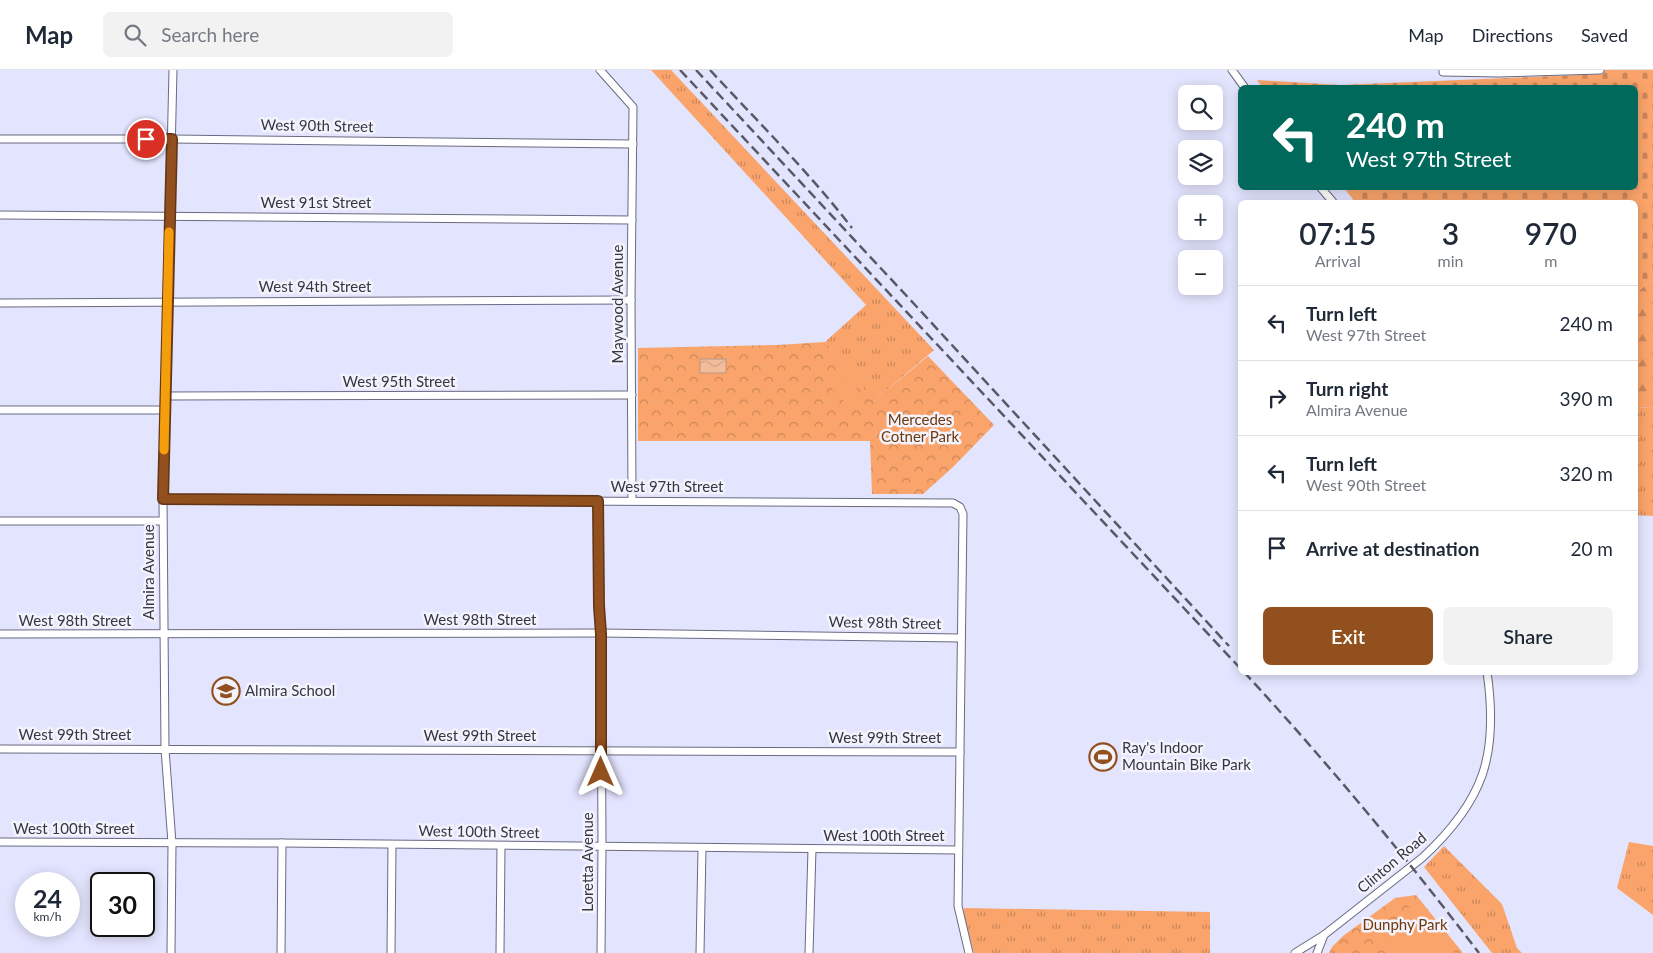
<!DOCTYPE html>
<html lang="en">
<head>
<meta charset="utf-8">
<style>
  :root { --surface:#fff; --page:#f2f2f3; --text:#1f2937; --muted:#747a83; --line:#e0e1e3; --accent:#93501f }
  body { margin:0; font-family:Lato,sans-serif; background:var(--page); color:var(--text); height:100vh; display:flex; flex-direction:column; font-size:19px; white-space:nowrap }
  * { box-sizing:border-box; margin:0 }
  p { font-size:16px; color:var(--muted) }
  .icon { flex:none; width:28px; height:28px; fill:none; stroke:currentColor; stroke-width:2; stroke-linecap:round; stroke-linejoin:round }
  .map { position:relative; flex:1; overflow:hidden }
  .drawer { position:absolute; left:1238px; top:130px; width:400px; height:475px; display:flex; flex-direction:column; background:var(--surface); border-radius:8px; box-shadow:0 2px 12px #0003 }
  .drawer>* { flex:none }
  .hud { position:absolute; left:1238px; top:15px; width:400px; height:105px; border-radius:8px; box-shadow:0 2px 12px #0003; background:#00695c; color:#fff; overflow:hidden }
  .buttons { position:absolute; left:1178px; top:15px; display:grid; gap:10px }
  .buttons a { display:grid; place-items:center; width:45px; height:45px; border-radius:8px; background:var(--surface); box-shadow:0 2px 12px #0003; font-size:25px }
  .speed { position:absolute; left:15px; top:802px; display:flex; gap:10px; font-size:25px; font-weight:700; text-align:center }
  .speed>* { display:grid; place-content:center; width:65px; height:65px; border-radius:50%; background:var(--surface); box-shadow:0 2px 12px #0003; line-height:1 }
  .speed small { font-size:12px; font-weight:400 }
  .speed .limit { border:2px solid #111; border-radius:8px; background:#fff; color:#111 }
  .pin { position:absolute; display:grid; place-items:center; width:42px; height:42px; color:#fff; margin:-21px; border:2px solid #fff; border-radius:50%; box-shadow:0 1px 5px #0007 }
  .me { position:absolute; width:55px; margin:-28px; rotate:0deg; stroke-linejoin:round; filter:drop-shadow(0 0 4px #0008) }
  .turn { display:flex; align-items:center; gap:18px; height:105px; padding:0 25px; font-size:22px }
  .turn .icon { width:65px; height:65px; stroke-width:2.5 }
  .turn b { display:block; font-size:35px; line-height:42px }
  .eta { display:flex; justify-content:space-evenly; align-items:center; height:85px; text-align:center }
  .eta b { font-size:30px; font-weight:600; line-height:35px }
  .action { display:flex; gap:10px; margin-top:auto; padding:10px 25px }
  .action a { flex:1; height:58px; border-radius:8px; background:var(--accent); color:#fff; font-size:20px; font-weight:600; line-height:58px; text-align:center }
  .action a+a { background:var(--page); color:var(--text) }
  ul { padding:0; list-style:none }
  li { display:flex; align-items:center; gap:15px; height:75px; padding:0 25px; border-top:1px solid var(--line) }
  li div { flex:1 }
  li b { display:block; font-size:19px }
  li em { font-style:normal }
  header { display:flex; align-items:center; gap:30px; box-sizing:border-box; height:70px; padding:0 25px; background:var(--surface); border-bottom:1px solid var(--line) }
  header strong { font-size:24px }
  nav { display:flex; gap:28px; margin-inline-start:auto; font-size:18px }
  .search { width:350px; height:45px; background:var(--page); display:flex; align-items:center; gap:12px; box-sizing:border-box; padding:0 18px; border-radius:8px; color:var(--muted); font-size:19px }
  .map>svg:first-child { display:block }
  .grass { fill:url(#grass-tufts) }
  .forest { fill:url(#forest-firs) }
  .cemetery { fill:url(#cemetery-stones) }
  .park { fill:url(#park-crowns) }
  .pitch { fill:#faa46b }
  .water { fill:url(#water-waves); stroke:#ba9480 }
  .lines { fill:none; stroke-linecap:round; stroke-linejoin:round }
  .minor-casing { stroke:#6a6a81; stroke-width:9 }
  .minor { stroke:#fff; stroke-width:7 }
  .rail { stroke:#595966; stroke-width:2.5; stroke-dasharray:10 5; stroke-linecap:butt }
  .route-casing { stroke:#603414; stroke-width:12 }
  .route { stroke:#93501f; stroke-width:9 }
  .slow { stroke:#f59e0b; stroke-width:9 }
  .labels { text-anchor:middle; stroke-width:5; stroke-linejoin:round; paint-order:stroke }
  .street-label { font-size:15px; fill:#363640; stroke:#f2f3fd }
  .park-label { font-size:15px; fill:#70380a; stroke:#f2f3fd }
  .poi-label { font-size:15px; fill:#363640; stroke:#f2f3fd; text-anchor:start }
</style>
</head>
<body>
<header>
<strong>Map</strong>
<div class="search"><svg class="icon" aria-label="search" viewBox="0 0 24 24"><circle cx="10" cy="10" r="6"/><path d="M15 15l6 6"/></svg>Search here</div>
<nav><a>Map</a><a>Directions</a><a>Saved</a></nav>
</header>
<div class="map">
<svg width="1653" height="883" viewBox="0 0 1653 883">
  <defs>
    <pattern id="grass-tufts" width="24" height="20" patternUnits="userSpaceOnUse" patternTransform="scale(1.25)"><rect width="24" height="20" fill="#faa46b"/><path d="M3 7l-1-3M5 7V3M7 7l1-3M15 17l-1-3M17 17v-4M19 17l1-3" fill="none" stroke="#cb8659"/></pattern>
    <pattern id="forest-firs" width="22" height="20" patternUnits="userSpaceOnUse" patternTransform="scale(1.25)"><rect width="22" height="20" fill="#faa46b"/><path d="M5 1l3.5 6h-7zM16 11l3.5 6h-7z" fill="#cb8659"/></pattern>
    <pattern id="cemetery-stones" width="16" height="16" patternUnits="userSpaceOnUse" patternTransform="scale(1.25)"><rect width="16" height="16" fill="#faa46b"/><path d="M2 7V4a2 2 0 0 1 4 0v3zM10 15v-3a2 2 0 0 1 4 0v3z" fill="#cb8659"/></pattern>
    <pattern id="park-crowns" width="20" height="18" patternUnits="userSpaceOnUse" patternTransform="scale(1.25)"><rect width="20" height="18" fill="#faa46b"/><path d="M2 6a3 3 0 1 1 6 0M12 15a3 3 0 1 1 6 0" fill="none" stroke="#cb8659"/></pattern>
    <pattern id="water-waves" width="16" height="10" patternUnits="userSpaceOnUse" patternTransform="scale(1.25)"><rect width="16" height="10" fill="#f3bd9b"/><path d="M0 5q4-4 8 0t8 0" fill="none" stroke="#d1a387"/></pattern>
  </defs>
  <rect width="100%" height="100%" fill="#e3e4fe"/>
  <!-- grass -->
  <g class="grass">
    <polygon points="651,0 671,0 934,280 873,332 825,272 866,235"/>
    <polygon points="1635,337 1653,338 1653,446 1635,445"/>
    <polygon points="1629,772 1653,776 1653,845 1617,818"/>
    <polygon points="1444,776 1502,834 1517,878 1522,883 1492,883 1424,797"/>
    <polygon points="964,838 1210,842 1210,883 974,883 964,845"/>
  </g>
  <!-- forest -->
  <polygon class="forest" points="1653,209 1653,338 1635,337 1635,224"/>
  <!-- cemetery -->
  <polygon class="cemetery" points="1604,0 1653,0 1653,209 1635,224 1635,132 1355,132 1344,118 1635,118 1635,18 1263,18 1257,10 1340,15 1603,4"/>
  <!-- park -->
  <g class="park">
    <polygon points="825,272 874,331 928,286 994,355 952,398 923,424 872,424 870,371 638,371 638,278 777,275"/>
    <polygon points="1416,825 1463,883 1329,883 1332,877 1343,866 1395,828"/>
  </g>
  <!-- pitch -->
  <g class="pitch">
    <polygon points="842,303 861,324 848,336 829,315"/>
    <path d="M1419,830L1448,866L1454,883H1389C1389,861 1400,841 1419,830Z"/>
  </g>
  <!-- water -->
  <rect class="water" x="700" y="289" width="26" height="14"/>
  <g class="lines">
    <!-- minor casing -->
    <g class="minor-casing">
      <g id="minor">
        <polyline points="600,0 633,37 631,230 632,431"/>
        <polyline points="1232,0 1245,18"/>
        <polyline points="1443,0 1443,2 1498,3 1600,0"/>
        <polyline points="0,69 172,69 633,74"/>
        <polyline points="1321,118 1333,132"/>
        <polyline points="0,145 632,150"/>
        <polyline points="0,233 631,230"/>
        <polyline points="166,326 632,325"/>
        <polyline points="0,340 166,340"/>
        <polyline points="163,429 953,433 960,437 963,444 958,836 969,883"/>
        <polyline points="598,431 599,537 601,563 602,777 601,883"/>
        <polyline points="0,451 163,451"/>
        <polyline points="0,564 601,563 961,568"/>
        <polyline points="0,679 960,682"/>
        <polyline points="0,772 282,773 958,780"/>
        <polyline points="171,883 172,773 165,679 163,429 173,0"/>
        <polyline points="281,883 282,773"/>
        <polyline points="391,883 392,775"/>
        <polyline points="500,883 501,776"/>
        <polyline points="700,883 702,778"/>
        <polyline points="809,883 812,779"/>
        <path d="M1295,883L1324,865L1422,788C1484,731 1499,685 1487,602"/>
        <polyline points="1317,883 1324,865"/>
      </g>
    </g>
    <!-- minor -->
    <use href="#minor" class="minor"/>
    <!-- rail -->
    <g class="rail">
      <polyline points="680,0 1240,598"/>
      <polyline points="696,0 916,236 1229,576"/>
      <path d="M710,0C758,52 809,102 852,158"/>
      <path d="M1244,602C1327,692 1405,786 1479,883"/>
    </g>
  </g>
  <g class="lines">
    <!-- route casing -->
    <g class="route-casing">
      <polyline id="route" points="146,69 172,69 163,429 598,431 599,536 601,564 601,702"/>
    </g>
    <!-- route -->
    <use href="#route" class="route"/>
    <!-- slow -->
    <polyline class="slow" points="164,380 169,162"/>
  </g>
  <!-- icons -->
  <defs>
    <g id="school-ring" transform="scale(1.4375)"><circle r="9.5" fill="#f2f3fd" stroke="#93501f" stroke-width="1.5"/><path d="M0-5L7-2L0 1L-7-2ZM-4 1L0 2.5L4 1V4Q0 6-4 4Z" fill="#93501f"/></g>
    <g id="stadium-ring" transform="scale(1.4375)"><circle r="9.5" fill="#f2f3fd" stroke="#93501f" stroke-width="1.5"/><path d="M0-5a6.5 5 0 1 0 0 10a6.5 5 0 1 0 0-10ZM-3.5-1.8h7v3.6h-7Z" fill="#93501f"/></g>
  </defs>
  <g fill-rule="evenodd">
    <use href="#school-ring" x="226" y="621"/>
    <use href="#stadium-ring" x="1103" y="687"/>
  </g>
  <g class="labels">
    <!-- street labels -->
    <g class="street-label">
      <text transform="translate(317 56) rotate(1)" y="5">West 90th Street</text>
      <text x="316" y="138">West 91st Street</text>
      <text x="315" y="222">West 94th Street</text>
      <text transform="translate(618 234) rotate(-90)" y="5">Maywood Avenue</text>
      <text x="399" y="317">West 95th Street</text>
      <text x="667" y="422">West 97th Street</text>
      <text transform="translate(149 502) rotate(-90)" y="5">Almira Avenue</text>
      <text x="480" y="555">West 98th Street</text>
      <text x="75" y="556">West 98th Street</text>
      <text transform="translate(885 553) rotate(1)" y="5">West 98th Street</text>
      <text x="75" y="670">West 99th Street</text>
      <text x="480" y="671">West 99th Street</text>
      <text x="885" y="673">West 99th Street</text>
      <text x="74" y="764">West 100th Street</text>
      <text transform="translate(479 762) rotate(1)" y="5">West 100th Street</text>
      <text x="884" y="771">West 100th Street</text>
      <text transform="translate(588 792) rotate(-90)" y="5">Loretta Avenue</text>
      <text transform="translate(1392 793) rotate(-40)" y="5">Clinton Road</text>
    </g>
    <!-- park labels -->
    <g class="park-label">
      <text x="920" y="355">Mercedes<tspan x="920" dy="17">Cotner Park</tspan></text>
      <text x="1405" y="860">Dunphy Park</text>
    </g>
    <!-- poi labels -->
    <g class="poi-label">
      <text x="245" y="626">Almira School</text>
      <text x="1122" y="683">Ray's Indoor<tspan x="1122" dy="17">Mountain Bike Park</tspan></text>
    </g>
  </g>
</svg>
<div class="buttons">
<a><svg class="icon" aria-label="search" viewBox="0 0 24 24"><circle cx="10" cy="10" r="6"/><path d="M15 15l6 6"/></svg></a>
<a><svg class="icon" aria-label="layers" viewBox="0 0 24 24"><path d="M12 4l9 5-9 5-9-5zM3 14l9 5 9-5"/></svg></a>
<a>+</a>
<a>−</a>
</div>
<div class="speed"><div>24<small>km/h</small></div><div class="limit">30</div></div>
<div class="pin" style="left:146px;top:69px;background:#d93025"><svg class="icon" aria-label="arrive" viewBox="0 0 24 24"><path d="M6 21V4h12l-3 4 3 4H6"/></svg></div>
<svg class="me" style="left:601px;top:702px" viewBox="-20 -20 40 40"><path d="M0-17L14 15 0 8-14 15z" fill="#93501f" stroke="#fff" stroke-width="4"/></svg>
<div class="hud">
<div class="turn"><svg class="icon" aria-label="left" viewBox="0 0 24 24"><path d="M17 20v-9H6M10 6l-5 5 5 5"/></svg><div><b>240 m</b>West 97th Street</div></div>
</div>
<section class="drawer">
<div class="eta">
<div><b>07:15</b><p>Arrival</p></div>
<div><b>3</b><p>min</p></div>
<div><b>970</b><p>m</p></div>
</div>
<ul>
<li><svg class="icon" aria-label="left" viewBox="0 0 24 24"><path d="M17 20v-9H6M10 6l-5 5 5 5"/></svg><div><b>Turn left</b><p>West 97th Street</p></div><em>240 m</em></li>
<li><svg class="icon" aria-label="right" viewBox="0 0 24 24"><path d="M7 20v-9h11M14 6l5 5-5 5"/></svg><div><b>Turn right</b><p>Almira Avenue</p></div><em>390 m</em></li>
<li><svg class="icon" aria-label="left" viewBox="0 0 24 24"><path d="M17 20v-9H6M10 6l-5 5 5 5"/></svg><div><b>Turn left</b><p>West 90th Street</p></div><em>320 m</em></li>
<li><svg class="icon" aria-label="arrive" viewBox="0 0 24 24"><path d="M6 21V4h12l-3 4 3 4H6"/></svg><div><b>Arrive at destination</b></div><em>20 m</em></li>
</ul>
<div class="action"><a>Exit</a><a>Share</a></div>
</section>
</div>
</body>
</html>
